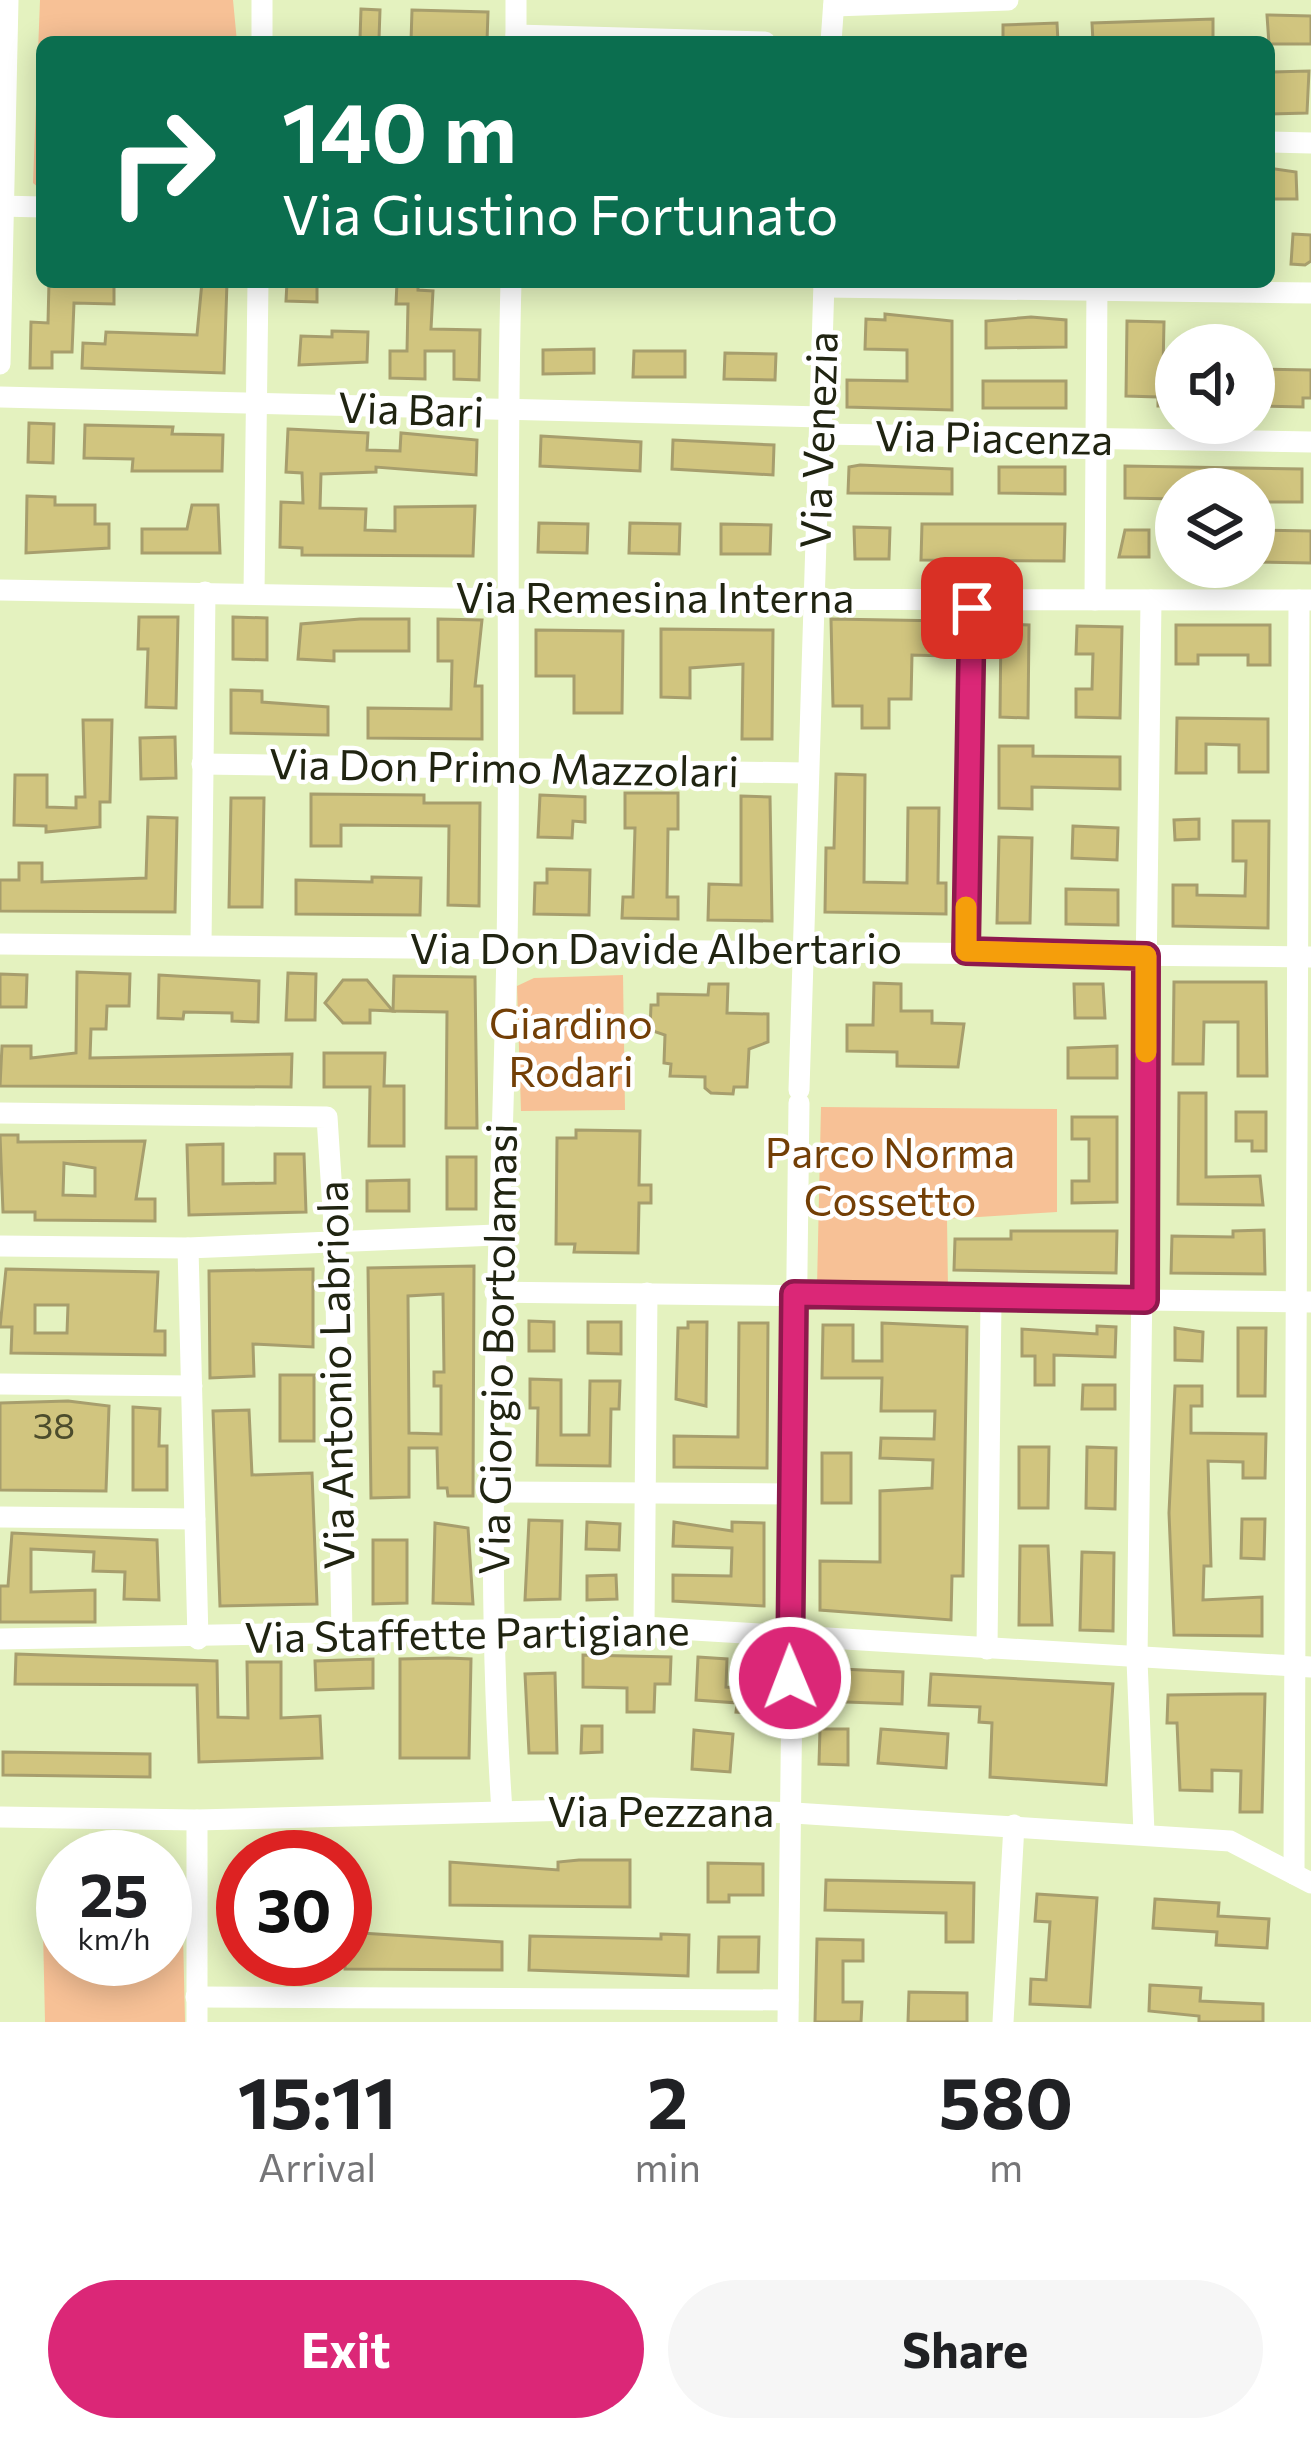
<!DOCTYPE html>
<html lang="en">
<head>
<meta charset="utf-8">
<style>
  :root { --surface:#fff; --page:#f6f6f6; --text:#202124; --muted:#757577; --accent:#db2777 }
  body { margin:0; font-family:Commissioner,sans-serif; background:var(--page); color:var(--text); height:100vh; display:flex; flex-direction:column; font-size:45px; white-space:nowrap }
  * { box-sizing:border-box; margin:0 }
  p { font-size:39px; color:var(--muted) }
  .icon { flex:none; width:66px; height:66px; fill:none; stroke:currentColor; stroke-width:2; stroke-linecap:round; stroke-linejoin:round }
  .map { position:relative; height:2022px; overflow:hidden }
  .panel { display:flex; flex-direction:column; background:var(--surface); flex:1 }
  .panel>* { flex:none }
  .banner { position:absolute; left:36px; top:36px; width:1239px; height:252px; border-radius:18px; box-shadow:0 6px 30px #0003; background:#0b6e4f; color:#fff; overflow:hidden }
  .tools { position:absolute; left:1155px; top:324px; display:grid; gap:24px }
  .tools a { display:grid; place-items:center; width:120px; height:120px; border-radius:50%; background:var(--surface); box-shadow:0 6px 30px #0003; font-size:60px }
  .speed { position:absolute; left:36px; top:1830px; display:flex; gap:24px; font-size:60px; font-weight:700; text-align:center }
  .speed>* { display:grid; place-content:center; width:156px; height:156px; border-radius:50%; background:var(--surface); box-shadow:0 6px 30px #0003; line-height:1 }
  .speed small { font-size:30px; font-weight:400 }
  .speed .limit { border:18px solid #d22; background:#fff; color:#111 }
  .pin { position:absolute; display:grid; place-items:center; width:102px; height:102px; color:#fff; margin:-51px; border-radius:24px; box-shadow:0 6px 18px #0006 }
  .me { position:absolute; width:132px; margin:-66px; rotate:359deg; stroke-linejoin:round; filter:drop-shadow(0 0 9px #0008) }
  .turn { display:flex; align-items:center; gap:42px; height:252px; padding:0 48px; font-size:54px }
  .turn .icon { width:156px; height:156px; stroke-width:2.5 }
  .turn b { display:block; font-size:84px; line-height:102px }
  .eta { display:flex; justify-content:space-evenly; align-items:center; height:204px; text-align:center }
  .eta b { font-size:72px; font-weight:700; line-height:84px }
  .button { display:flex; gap:24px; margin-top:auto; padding:24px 48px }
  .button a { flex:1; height:138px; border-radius:72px; background:var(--accent); color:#fff; font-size:48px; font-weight:700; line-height:138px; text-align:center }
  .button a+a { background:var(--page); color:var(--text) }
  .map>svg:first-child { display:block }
  .green { fill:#f7c196 }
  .building { fill:#d1c57f; stroke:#a79e6d; stroke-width:3; fill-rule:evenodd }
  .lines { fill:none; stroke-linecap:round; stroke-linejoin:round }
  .minor { stroke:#fff; stroke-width:21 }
  .route-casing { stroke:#8e194d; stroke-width:30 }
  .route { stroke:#db2777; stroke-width:21 }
  .slow { stroke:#f59e0b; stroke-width:21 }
  .labels { text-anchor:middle; stroke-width:9; stroke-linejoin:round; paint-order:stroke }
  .number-label { font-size:36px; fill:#4c4c2c }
  .street-label { font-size:42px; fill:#202411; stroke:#fff }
  .park-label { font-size:42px; fill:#733f06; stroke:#fff }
</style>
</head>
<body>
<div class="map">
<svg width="1311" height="2022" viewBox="0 0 1311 2022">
  <rect width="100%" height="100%" fill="#e4f2bf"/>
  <!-- green -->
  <g class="green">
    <polygon points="40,0 233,0 237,42 42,42 39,188 33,183"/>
    <polygon points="623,975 625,1110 521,1111 517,986 534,978"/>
    <polygon points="821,1107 1057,1109 1057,1212 947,1219 948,1289 817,1286"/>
    <polygon points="43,1930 63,1931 63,1959 165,1959 165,1933 183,1933 185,2022 45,2022"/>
  </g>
  <!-- building -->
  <g class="building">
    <polygon points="361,9 380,10 379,39 360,39"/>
    <polygon points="412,10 488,12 487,42 411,42"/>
    <polygon points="1267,15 1311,16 1311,44 1269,44"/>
    <polygon points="1213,19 1213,42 1093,42 1092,23"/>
    <polygon points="1057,23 1058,42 1003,42 1003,25"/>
    <polygon points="1309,71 1307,113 1270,114 1273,72"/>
    <polygon points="1269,168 1296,172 1297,199 1269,199"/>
    <polygon points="1293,234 1311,235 1311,261 1305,265 1291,264"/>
    <polygon points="49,282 114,282 114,304 74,303 72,352 52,352 52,368 30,368 31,322 48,323"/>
    <polygon points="202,282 227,282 224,373 82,368 83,343 105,344 106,332 197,335"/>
    <polygon points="287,282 317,282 317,302 286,301"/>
    <polygon points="397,282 418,282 418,290 433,291 431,329 480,330 479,380 454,379 454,351 425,351 425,379 390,378 390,351 407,351 408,304 396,304"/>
    <polygon points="885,314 952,321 952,410 847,407 847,380 907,381 907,350 865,349 866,319 885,320"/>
    <polygon points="1031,317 1066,320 1066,347 986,348 986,321"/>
    <polygon points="1127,321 1164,322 1163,369 1176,369 1176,406 1158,406 1158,397 1126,396"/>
    <polygon points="332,331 368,332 367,362 299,365 301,336 332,337"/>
    <polygon points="594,349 594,373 543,374 543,350"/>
    <polygon points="634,351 685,351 685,377 633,377"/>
    <polygon points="725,353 776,354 775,380 724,379"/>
    <polygon points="1254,369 1311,370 1311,398 1303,398 1303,407 1254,406"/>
    <rect x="983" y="381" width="83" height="27"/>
    <polygon points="29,423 54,424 53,463 28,462"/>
    <polygon points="85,425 173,427 172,434 223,435 222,471 132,471 133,459 84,458"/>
    <polygon points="288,429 368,433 367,450 400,451 401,433 477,440 476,475 376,467 376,472 321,474 320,508 366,509 365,530 395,531 395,507 475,506 473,556 302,555 302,548 280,547 281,502 303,503 302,473 286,472"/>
    <polygon points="541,436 641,442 640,471 540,466"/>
    <polygon points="673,440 774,445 773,475 672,469"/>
    <polygon points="860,465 952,469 952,494 848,493 849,467"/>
    <polygon points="1125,466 1302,469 1302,502 1254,502 1254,489 1176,489 1176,499 1125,498"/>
    <polygon points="999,467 1065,467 1065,494 999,493"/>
    <polygon points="27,496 55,497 55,505 95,505 95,524 109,524 109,548 26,553"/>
    <polygon points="192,505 218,505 220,553 142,553 142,529 187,529"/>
    <polygon points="539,523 588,524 587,553 538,552"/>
    <polygon points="630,523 680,524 679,554 629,553"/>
    <polygon points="721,524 771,525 770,554 721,554"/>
    <polygon points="922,524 1065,524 1064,561 921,560"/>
    <polygon points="854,527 890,528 889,559 855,559"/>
    <polygon points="1125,530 1149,530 1149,557 1119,557"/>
    <polygon points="1254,530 1311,531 1311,563 1254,562"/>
    <polygon points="139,617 178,617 176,708 146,707 148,649 138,649"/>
    <polygon points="233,617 267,618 267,660 233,659"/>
    <polygon points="360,619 409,619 409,651 334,651 334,661 298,659 301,624"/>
    <polygon points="438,619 482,620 475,686 482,686 482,739 368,738 368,708 451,709 452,661 438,661"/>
    <polygon points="831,619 947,621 946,656 912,655 911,699 889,699 889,728 862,728 862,706 833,706"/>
    <polygon points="1001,624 1029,625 1028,718 1000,717"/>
    <polygon points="1176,625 1270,625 1270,665 1248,665 1248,655 1198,655 1198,664 1176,664"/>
    <polygon points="1077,626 1122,627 1120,718 1076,717 1076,689 1092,689 1093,654 1076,654"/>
    <polygon points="661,629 773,630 772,739 742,739 743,664 690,668 690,698 661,697"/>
    <polygon points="536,630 623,631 622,713 574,713 574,676 536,676"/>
    <polygon points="231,690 262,691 262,702 328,707 328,735 231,733"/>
    <polygon points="1177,718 1268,719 1268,772 1239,772 1239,745 1206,744 1206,773 1176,773"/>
    <polygon points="83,720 112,720 110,802 100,802 100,827 46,832 46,826 14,825 15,775 47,775 47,807 76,808 76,797 85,797"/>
    <polygon points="175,737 176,778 141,779 140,738"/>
    <polygon points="999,746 1033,746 1033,756 1120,757 1120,789 1032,787 1032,809 999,808"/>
    <polygon points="836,774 865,775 864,882 907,883 908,808 939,808 938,883 946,883 946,914 825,912 826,848 834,848"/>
    <polygon points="625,793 678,793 678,829 668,829 667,897 678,897 678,919 622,918 623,897 633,897 635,828 625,828"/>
    <polygon points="311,794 424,795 424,803 480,803 479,906 448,905 449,826 341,825 341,846 311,846"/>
    <polygon points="540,795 585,797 585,822 573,821 572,838 538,837"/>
    <polygon points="741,796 770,797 772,921 708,920 709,884 741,885"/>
    <polygon points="231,798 264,798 262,907 229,907"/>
    <polygon points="148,817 177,818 175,912 0,911 0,880 19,880 19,863 42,863 42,882 146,878"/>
    <polygon points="1199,819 1199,839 1175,840 1174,820"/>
    <polygon points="1233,821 1269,821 1268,928 1173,926 1173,885 1197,885 1197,895 1245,896 1246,861 1233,861"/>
    <polygon points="1073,826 1118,828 1117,860 1072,858"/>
    <polygon points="999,837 1032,838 1030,923 997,923"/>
    <polygon points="547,869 590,870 589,915 534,914 535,883 547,883"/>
    <polygon points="372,877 421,878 420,915 296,914 296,880 372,882"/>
    <polygon points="1066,889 1118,890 1118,925 1066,924"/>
    <polygon points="77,972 130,974 129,1006 107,1006 106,1029 91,1029 90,1058 292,1054 291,1087 0,1086 2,1046 31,1046 31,1058 76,1053"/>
    <polygon points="288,973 316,974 315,1020 286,1020"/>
    <polygon points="0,974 27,975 26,1007 0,1007"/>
    <polygon points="159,975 259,981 258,1022 232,1021 232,1013 184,1012 183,1019 158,1018"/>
    <polygon points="394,976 475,977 477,1128 446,1128 447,1012 393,1011"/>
    <polygon points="343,980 367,980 393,1011 370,1010 370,1023 343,1023 325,1003"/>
    <polygon points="1174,982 1266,982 1267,1076 1238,1076 1238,1022 1204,1022 1203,1064 1173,1064"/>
    <polygon points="874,983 901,984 901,1011 932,1011 932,1023 964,1024 958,1067 897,1066 897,1052 847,1051 847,1025 873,1025"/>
    <polygon points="709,984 728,984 727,1013 768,1014 768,1042 749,1049 747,1087 734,1087 733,1094 711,1093 705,1088 705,1077 670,1076 671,1064 664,1063 665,1035 650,1030 651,1005 658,1005 658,994 708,995"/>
    <polygon points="1074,984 1103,984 1105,1018 1075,1018"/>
    <polygon points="1117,1046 1117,1078 1068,1078 1068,1048"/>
    <polygon points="324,1053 385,1053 384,1086 404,1086 404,1146 369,1146 370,1087 324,1087"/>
    <polygon points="1179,1093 1206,1093 1206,1177 1260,1176 1263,1205 1178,1204"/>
    <polygon points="1236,1112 1266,1112 1266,1151 1252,1151 1252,1141 1236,1141"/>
    <polygon points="1072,1117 1117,1117 1117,1202 1072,1203 1072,1181 1089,1181 1089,1139 1072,1139"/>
    <polygon points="576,1130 640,1131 639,1185 651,1185 651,1203 639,1203 638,1253 574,1252 575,1244 556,1244 557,1138 576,1138"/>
    <path d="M0,1135H18V1142L145,1141L136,1199H155V1221L35,1220V1212H3ZM64,1163L95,1168V1196L63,1195Z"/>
    <polygon points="223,1144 223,1184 275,1183 275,1154 304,1154 306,1212 189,1215 187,1145"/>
    <rect x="447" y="1157" width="29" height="52"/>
    <polygon points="409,1180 409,1211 367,1211 367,1181"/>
    <polygon points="1264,1230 1265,1274 1171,1273 1172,1236 1233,1237 1233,1231"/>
    <polygon points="1011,1231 1117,1231 1116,1273 954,1270 955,1239 1011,1239"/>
    <path d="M474,1266L473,1496H448L447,1488H438L437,1448H409V1497L371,1498L368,1268ZM443,1294L444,1372H434V1386H441V1434L409,1433L408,1296Z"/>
    <path d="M6,1269L158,1272L155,1331H165V1355L11,1353L12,1327H0ZM35,1305H68L67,1333H35Z"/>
    <polygon points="313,1269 313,1347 253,1344 254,1376 210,1378 209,1271"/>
    <polygon points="529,1321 554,1322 554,1351 529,1351"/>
    <polygon points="588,1322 621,1322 621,1354 588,1353"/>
    <polygon points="688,1322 707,1322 706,1406 676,1399 678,1328 688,1328"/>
    <polygon points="739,1323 768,1323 767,1468 674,1467 674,1436 738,1437"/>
    <polygon points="882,1323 967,1327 963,1576 952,1576 951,1620 820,1610 820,1561 880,1562 880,1491 932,1488 933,1460 880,1458 881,1438 934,1439 935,1411 881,1411 882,1378 822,1378 823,1325 853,1325 853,1361 882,1361"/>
    <polygon points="1097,1326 1116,1327 1115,1357 1054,1355 1054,1385 1035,1385 1035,1356 1022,1356 1022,1329 1097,1334"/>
    <polygon points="1175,1328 1203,1332 1202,1361 1175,1360"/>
    <polygon points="1238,1328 1266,1328 1265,1396 1238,1396"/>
    <rect x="280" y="1375" width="34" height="66"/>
    <polygon points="530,1379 561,1380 561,1435 589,1435 590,1381 620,1381 619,1409 611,1409 610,1466 537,1465 538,1408 530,1408"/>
    <polygon points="1083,1385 1115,1385 1115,1409 1082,1409"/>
    <polygon points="1175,1386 1202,1386 1202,1406 1191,1406 1191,1433 1266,1434 1265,1478 1243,1478 1243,1462 1208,1461 1211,1566 1204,1566 1203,1600 1262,1597 1262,1636 1174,1635 1169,1513"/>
    <polygon points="68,1401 109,1406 106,1491 0,1490 0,1403"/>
    <polygon points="133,1407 160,1409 159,1446 167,1446 167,1490 133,1490"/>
    <polygon points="249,1410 252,1475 312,1473 317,1604 220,1606 213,1411"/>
    <polygon points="1019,1447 1049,1447 1048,1508 1019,1508"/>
    <polygon points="1087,1447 1116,1448 1115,1509 1086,1508"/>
    <rect x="822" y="1453" width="29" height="50"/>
    <polygon points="1242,1519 1265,1519 1264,1559 1241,1558"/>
    <polygon points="529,1520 562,1521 560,1599 525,1600"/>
    <polygon points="587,1522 620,1524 619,1550 586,1549"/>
    <polygon points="674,1522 732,1531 732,1522 764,1523 764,1606 673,1601 673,1575 731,1576 732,1548 673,1546"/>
    <polygon points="435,1523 468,1528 473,1604 433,1603"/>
    <polygon points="12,1533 157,1540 159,1600 124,1599 125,1572 93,1571 94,1552 31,1549 31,1592 95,1590 95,1622 0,1622 0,1586 8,1586"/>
    <polygon points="373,1540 407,1540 407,1603 373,1604"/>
    <polygon points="1020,1546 1048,1546 1052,1625 1019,1625"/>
    <polygon points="1082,1552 1114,1553 1113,1631 1080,1630"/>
    <polygon points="616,1575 617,1599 587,1600 587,1576"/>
    <polygon points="16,1654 217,1661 218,1717 248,1718 247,1662 281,1662 281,1718 320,1716 322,1758 199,1762 197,1685 15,1684"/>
    <polygon points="583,1655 671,1657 670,1684 655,1684 654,1712 627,1712 627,1688 583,1687"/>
    <polygon points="698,1657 727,1659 726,1687 767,1690 765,1714 736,1712 737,1703 696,1700"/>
    <polygon points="448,1658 471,1659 469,1758 400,1758 400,1659"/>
    <polygon points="373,1659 373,1688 316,1690 315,1661"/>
    <polygon points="820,1668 903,1672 902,1704 818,1701"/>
    <polygon points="555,1673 557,1753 529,1753 525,1674"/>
    <polygon points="931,1674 1113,1684 1106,1785 990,1777 992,1723 979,1722 980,1707 929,1705"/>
    <polygon points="1240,1694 1265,1694 1262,1812 1240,1812 1241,1771 1212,1770 1212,1791 1180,1790 1177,1723 1167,1723 1168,1695"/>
    <polygon points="582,1726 602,1726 602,1752 581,1753"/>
    <polygon points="820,1729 848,1729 848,1765 819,1764"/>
    <polygon points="881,1729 948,1734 946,1768 878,1763"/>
    <polygon points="694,1730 733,1734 730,1772 692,1769"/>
    <polygon points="3,1752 150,1754 150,1777 3,1775"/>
    <polygon points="579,1860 630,1860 630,1907 450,1905 450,1862 558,1870 558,1862"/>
    <polygon points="708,1863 763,1864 763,1895 729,1895 729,1902 708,1902"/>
    <polygon points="826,1880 974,1883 973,1942 946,1942 946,1913 825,1910"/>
    <polygon points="1037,1894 1097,1898 1090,2007 1030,2004 1031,1979 1046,1980 1050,1922 1035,1921"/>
    <polygon points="1155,1899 1219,1903 1218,1916 1269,1919 1267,1948 1216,1945 1217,1932 1153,1928"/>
    <polygon points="345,1932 502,1942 502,1970 345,1969"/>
    <polygon points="661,1934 689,1935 688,1976 529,1970 530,1936 661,1939"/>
    <polygon points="719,1937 759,1937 758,1972 718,1972"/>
    <polygon points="817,1939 863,1940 863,1961 843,1961 843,2002 862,2002 861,2022 815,2022"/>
    <polygon points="1150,1985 1201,1988 1200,2001 1263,2004 1263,2022 1199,2022 1199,2016 1149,2011"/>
    <polygon points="909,1992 967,1993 967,2022 908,2022"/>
  </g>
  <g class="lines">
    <!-- minor -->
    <g class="minor">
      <polyline points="834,6 1008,0"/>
      <polyline points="516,35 765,42"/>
      <polyline points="262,42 262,0"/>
      <polyline points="516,42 516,0"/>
      <polyline points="831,42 834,0"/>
      <polyline points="1269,142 1311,143"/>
      <polyline points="0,206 42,207"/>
      <polyline points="824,287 1311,293"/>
      <polyline points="0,364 8,0"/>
      <polyline points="0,397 822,417"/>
      <polyline points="821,434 1311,442"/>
      <polyline points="0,590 506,599 1311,600"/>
      <polyline points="254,593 258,282"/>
      <polyline points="1095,600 1097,282"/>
      <polyline points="202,764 805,773"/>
      <polyline points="0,944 1311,957"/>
      <polyline points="201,945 205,592"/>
      <polyline points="966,951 972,599"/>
      <polyline points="799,1090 824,282"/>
      <polyline points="0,1113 327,1117 335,1240 342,1634"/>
      <polyline points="0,1246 188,1248 496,1235"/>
      <polyline points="188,1248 198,1639"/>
      <polyline points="495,1292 1311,1302"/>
      <polyline points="0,1384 192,1386"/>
      <polyline points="495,1492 791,1494"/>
      <polyline points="0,1517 195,1519"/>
      <polyline points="644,1627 647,1293"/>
      <polyline points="0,1639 644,1627 1311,1667"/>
      <polyline points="987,1649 991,1299"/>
      <path d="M502,1811C482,1523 502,1234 507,947C511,725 505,504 511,282"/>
      <polyline points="0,1817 197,1820 652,1808 794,1813 1230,1841 1311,1883"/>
      <polyline points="197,1820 197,2022"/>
      <polyline points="1144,1833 1137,1660 1151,600"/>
      <polyline points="1294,1874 1299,600"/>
      <polyline points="196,1997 788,2000"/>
      <polyline points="788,2022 799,1103"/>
      <polyline points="1003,2022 1014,1825"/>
    </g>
  </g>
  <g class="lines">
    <!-- route casing -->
    <g class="route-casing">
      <polyline id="route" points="790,1678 794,1294 1145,1300 1146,956 966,951 972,608"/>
    </g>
    <!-- route -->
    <use href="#route" class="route"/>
    <!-- slow -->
    <polyline class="slow" points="966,907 966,951 1146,956 1146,1052"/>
  </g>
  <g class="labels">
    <!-- number labels -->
    <g class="number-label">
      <text x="54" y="1439">38</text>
    </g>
    <!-- street labels -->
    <g class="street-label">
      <text transform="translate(411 410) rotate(2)" y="15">Via Bari</text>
      <text transform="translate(994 438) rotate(1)" y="15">Via Piacenza</text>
      <text transform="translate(819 440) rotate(-88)" y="15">Via Venezia</text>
      <text x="655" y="613">Via Remesina Interna</text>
      <text transform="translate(504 768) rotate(1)" y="15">Via Don Primo Mazzolari</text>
      <text x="656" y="964">Via Don Davide Albertario</text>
      <text transform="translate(498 1349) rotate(-89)" y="15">Via Giorgio Bortolamasi</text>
      <text transform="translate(336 1375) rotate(-91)" y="15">Via Antonio Labriola</text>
      <text transform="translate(467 1634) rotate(-1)" y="15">Via Staffette Partigiane</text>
      <text x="661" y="1827">Via Pezzana</text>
    </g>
    <!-- park labels -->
    <g class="park-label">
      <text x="571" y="1039">Giardino<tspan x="571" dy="48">Rodari</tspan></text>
      <text x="890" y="1168">Parco Norma<tspan x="890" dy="48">Cossetto</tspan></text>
    </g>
  </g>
</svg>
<div class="tools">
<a><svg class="icon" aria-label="sound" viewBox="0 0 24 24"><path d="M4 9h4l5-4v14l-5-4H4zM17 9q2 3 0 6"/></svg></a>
<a><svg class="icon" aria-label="layers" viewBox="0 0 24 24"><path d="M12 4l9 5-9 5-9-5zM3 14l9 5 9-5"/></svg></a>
</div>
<div class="speed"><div>25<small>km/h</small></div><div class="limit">30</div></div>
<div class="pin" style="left:972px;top:608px;background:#d93025"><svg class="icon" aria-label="arrive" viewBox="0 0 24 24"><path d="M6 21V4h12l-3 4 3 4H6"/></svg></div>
<svg class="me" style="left:790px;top:1678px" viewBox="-20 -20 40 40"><circle r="17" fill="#db2777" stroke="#fff" stroke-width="3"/><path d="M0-11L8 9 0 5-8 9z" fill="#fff"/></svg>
<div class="banner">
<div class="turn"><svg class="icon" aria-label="right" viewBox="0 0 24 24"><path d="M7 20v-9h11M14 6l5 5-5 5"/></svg><div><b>140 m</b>Via Giustino Fortunato</div></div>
</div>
</div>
<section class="panel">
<div class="eta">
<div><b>15:11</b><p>Arrival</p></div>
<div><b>2</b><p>min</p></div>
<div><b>580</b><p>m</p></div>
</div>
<div class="button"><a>Exit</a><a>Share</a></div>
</section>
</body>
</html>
